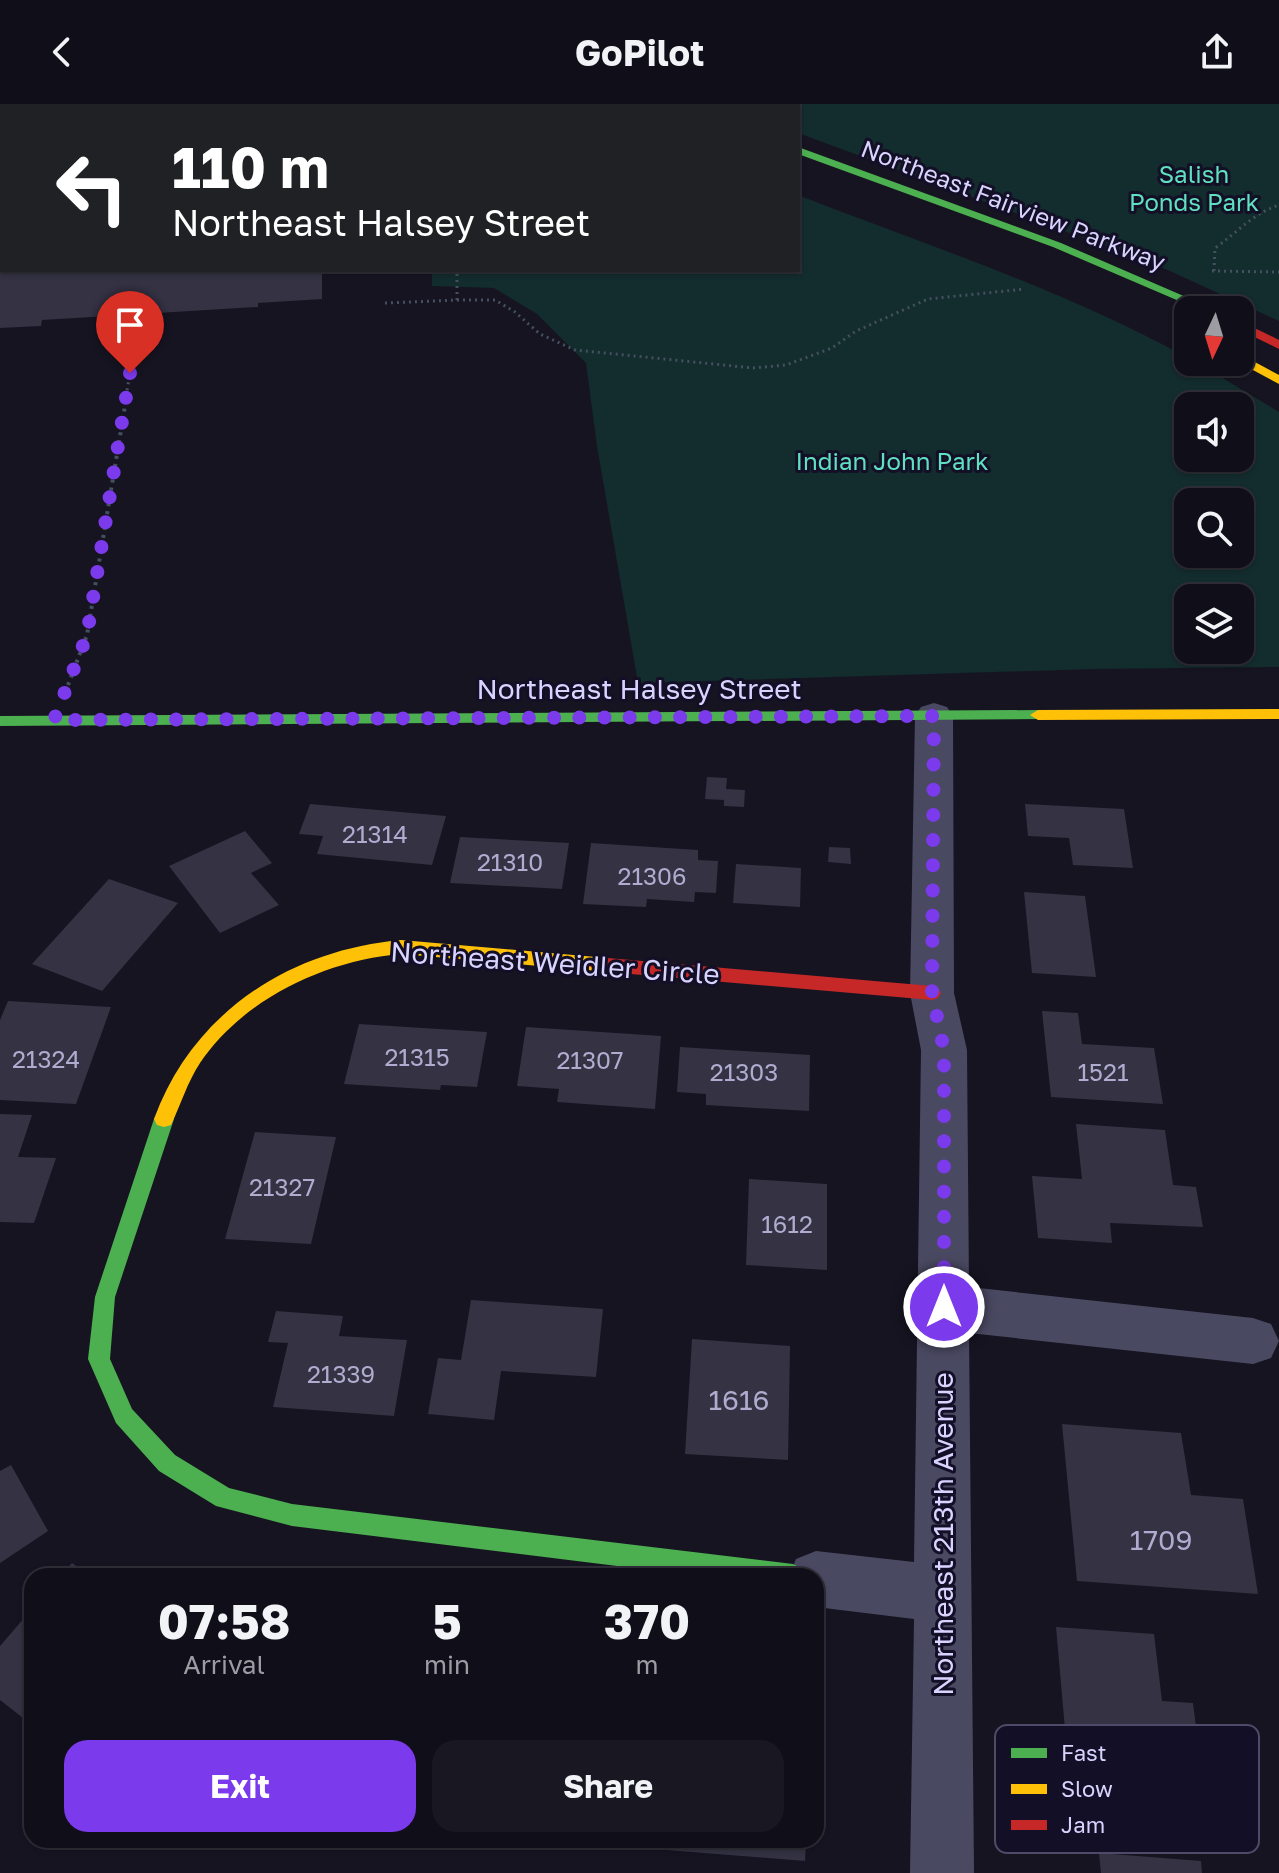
<!DOCTYPE html>
<html lang="en">
<head>
<meta charset="utf-8">
<style>
  :root { --surface:#100f19; --page:#191822; --text:#f1f3f6; --muted:#9c9ca2; --line:#302f38; --accent:#7c3aed }
  body { margin:0; font-family:"Golos Text",sans-serif; background:var(--page); color:var(--text); height:100vh; display:flex; flex-direction:column; font-size:30px; white-space:nowrap }
  * { box-sizing:border-box; margin:0 }
  p { font-size:26px; color:var(--muted) }
  .icon { flex:none; width:44px; height:44px; fill:none; stroke:currentColor; stroke-width:2; stroke-linecap:round; stroke-linejoin:round }
  .map { position:relative; flex:1; overflow:hidden }
  .drawer { position:absolute; left:24px; top:1464px; width:800px; height:280px; display:flex; flex-direction:column; background:var(--surface); border-radius:24px; box-shadow:0 2px 6px #0004,0 0 0 2px var(--line) }
  .drawer>* { flex:none }
  .guide { position:absolute; left:0px; top:0px; width:800px; height:168px; box-shadow:0 2px 6px #0004,0 0 0 2px var(--line); background:#202124; color:#fff; overflow:hidden }
  .needle { width:52px; rotate:184deg }
  .tools { position:absolute; left:1174px; top:192px; display:grid; gap:16px }
  .tools a { display:grid; place-items:center; width:80px; height:80px; border-radius:16px; background:var(--surface); box-shadow:0 2px 6px #0004,0 0 0 2px var(--line); font-size:40px }
  .pin { position:absolute; display:grid; place-items:center; width:68px; height:68px; color:#fff; margin:-82px -34px; border-radius:50% 50% 50% 0; rotate:-45deg; box-shadow:0 0 8px #0007 }
  .pin .icon { rotate:45deg }
  .me { position:absolute; width:88px; margin:-44px; rotate:0deg; stroke-linejoin:round; filter:drop-shadow(0 0 6px #0008) }
  .turn { display:flex; align-items:center; gap:28px; height:168px; padding:0 40px; font-size:36px }
  .turn .icon { width:104px; height:104px; stroke-width:2.5 }
  .turn b { display:block; font-size:56px; line-height:68px }
  .eta { display:flex; justify-content:space-evenly; align-items:center; height:136px; text-align:center }
  .eta b { font-size:48px; font-weight:700; line-height:56px }
  .button { display:flex; gap:16px; margin-top:auto; padding:16px 40px }
  .button a { flex:1; height:92px; border-radius:24px; background:var(--accent); color:#fff; font-size:32px; font-weight:700; line-height:92px; text-align:center }
  .button a+a { background:var(--page); color:var(--text) }
  header { display:flex; justify-content:space-between; align-items:center; height:104px; padding:0 40px; background:var(--surface); font-size:36px; font-weight:700 }
  .map>svg:first-child { display:block }
  .green { fill:#132c2d; fill-rule:evenodd }
  .lines { fill:none; stroke-linecap:round; stroke-linejoin:round }
  .stream { fill:#0d2144; fill-rule:evenodd }
  .building { fill:#343243 }
  .path-far1 { stroke:#44505f; stroke-width:3; stroke-dasharray:2 4; stroke-linecap:butt }
  .path { stroke:#44505f; stroke-width:4; stroke-dasharray:3 5; stroke-linecap:butt }
  .street { fill:#4a4962; fill-rule:evenodd }
  .fast { fill:#4caf50; fill-rule:evenodd }
  .slow { fill:#ffc107; fill-rule:evenodd }
  .jam { fill:#c62828; fill-rule:evenodd }
  .route { stroke:#7c3aed; stroke-width:14; stroke-dasharray:0 25.2 }
  .labels { text-anchor:middle; stroke-width:6; stroke-linejoin:round; paint-order:stroke }
  .far-park-label { font-size:24px; fill:#5fe0c0; stroke:#130f26 }
  .far-street-label { font-size:24px; fill:#d9d4ff; stroke:#130f26 }
  .number-label { font-size:24px; fill:#b0acd0 }
  .street-label { font-size:28px; fill:#d9d4ff; stroke:#130f26 }
  .near-number-label { font-size:28px; fill:#b0acd0 }
  .key { fill:#130f26; stroke:#4e4a67; stroke-width:2 }
  .key-label { font-size:22px; fill:#d9d4ff }
</style>
</head>
<body>
<header><svg class="icon" aria-label="back" viewBox="0 0 24 24"><path d="M15 5l-7 7 7 7"/></svg>GoPilot<svg class="icon" aria-label="share" viewBox="0 0 24 24"><path d="M12 15V3M7 8l5-5 5 5M5 13v7h14v-7"/></svg></header>
<div class="map">
<svg width="1279" height="1769" viewBox="0 0 1279 1769">
  <rect width="100%" height="100%" fill="#161421"/>
  <!-- green -->
  <g class="green">
    <polygon points="719,0 1279,0 1279,217 1159,162 798,29 798,2"/>
    <path d="M798,91C929,142 1065,186 1188,254V258H1196L1279,308V563L1094,565L638,579L597,342L586,259L537,210L494,184L432,182V166H798ZM1188,302H1240V354H1188ZM1188,398H1240V450H1188ZM1188,494H1240V546H1188Z"/>
  </g>
  <g class="lines">
    <!-- stream -->
    <polygon class="stream" points="476,0 487,0 489,2 478,2"/>
  </g>
  <!-- building -->
  <g class="building">
    <polygon points="0,166 322,166 322,195 258,199 258,203 42,216 41,222 0,224"/>
    <polygon points="707,673 727,674 726,685 745,686 744,703 724,702 724,696 705,695"/>
    <polygon points="310,700 446,712 432,761 317,750 323,732 299,730"/>
    <polygon points="1025,700 1124,705 1133,764 1073,761 1069,734 1028,732"/>
    <polygon points="245,727 272,759 251,769 279,801 220,829 169,762"/>
    <polygon points="460,733 569,739 562,785 450,779"/>
    <polygon points="591,739 698,746 698,756 718,757 716,789 695,788 694,798 647,795 646,803 583,800"/>
    <polygon points="829,743 850,744 851,760 828,758"/>
    <polygon points="736,760 801,764 800,803 733,799"/>
    <polygon points="109,775 178,799 102,887 32,860"/>
    <polygon points="1024,788 1085,792 1096,873 1032,869"/>
    <polygon points="8,897 111,903 76,1000 0,996 0,916"/>
    <polygon points="1042,907 1078,909 1082,940 1154,944 1163,1000 1051,993"/>
    <polygon points="359,920 487,928 477,983 441,981 440,986 344,980"/>
    <polygon points="526,923 661,932 655,1005 557,998 559,985 517,982"/>
    <polygon points="680,943 810,951 809,1007 706,1001 706,990 677,988"/>
    <polygon points="0,1010 32,1011 18,1053 56,1054 34,1119 0,1118"/>
    <polygon points="1076,1020 1165,1026 1173,1081 1196,1083 1203,1123 1110,1119 1112,1139 1038,1134 1032,1072 1082,1075"/>
    <polygon points="255,1028 336,1033 311,1140 225,1135"/>
    <polygon points="749,1075 827,1080 827,1166 746,1161"/>
    <polygon points="471,1196 603,1205 596,1273 501,1267 494,1316 428,1310 438,1254 461,1256"/>
    <polygon points="276,1207 343,1212 339,1232 407,1236 394,1312 273,1303 288,1239 268,1238"/>
    <polygon points="692,1235 790,1242 788,1356 685,1350"/>
    <polygon points="1062,1320 1181,1329 1191,1391 1243,1395 1258,1490 1077,1477"/>
    <polygon points="11,1361 48,1427 0,1459 0,1367"/>
    <polygon points="72,1459 90,1472 60,1472"/>
    <polygon points="32,1505 32,1621 0,1596 0,1542"/>
    <polygon points="1056,1523 1154,1530 1162,1597 1193,1599 1205,1693 1070,1682"/>
    <polygon points="629,1736 806,1736 805,1757 629,1743"/>
    <polygon points="1099,1749 1201,1757 1202,1769 1101,1769"/>
  </g>
  <g class="lines">
    <!-- path-far1 -->
    <g class="path-far1">
      <polyline points="1212,167 1279,168"/>
      <path d="M1214,167L1215,144C1238,128 1252,110 1279,101"/>
      <polyline points="457,196 495,196 515,208 540,230 575,246 753,264 786,261 832,244 856,227 928,195 1025,185"/>
      <polyline points="385,199 457,196 457,166"/>
      <polyline points="125,298 135,240"/>
    </g>
    <!-- path -->
    <polyline class="path" points="68,581 87,531 126,296"/>
    <!-- street -->
    <polygon class="street" points="934,599 947,603 953,612 954,889 967,946 969,1183 1253,1214 1271,1220 1279,1237 1271,1254 1253,1260 969,1229 974,1769 910,1769 914,1515 816,1503 816,1472 789,1472 796,1455 816,1447 914,1458 921,946 910,889 915,612 921,603"/>
    <!-- fast -->
    <g class="fast">
      <polygon points="668,0 683,0 684,2 669,2"/>
      <polygon points="798,43 1061,139 1216,206 1200,206 1053,143 798,50"/>
      <polygon points="1038,606 1043,607 1046,611 1043,615 0,622 0,612"/>
      <polygon points="164,1007 171,1009 174,1015 115,1193 110,1255 132,1305 175,1351 229,1384 292,1400 793,1460 801,1464 805,1472 698,1472 292,1422 216,1402 159,1367 116,1319 88,1255 95,1193 154,1015 157,1009"/>
    </g>
    <!-- slow -->
    <g class="slow">
      <polygon points="607,0 621,0 622,2 608,2"/>
      <polygon points="1240,250 1279,271 1279,280 1238,258"/>
      <polygon points="1279,605 1279,615 1038,616 1030,611 1038,606"/>
      <path d="M401,836L596,853L605,860L596,867L401,850C326,856 243,895 200,959C187,979 181,1000 171,1021L164,1023L157,1021L154,1015C193,908 290,846 401,836Z"/>
    </g>
    <!-- jam -->
    <g class="jam">
      <polygon points="1240,217 1279,236 1279,245 1240,226"/>
      <polygon points="596,853 932,882 938,884 941,889 938,894 932,896 596,867 587,860"/>
    </g>
  </g>
  <g class="lines">
    <!-- route -->
    <polyline class="route" points="130,269 87,531 54,616 934,612 932,889 944,946 944,1203"/>
  </g>
  <g class="labels">
    <!-- far-park labels -->
    <g class="far-park-label">
      <text x="1194" y="79">Salish<tspan x="1194" dy="28">Ponds Park</tspan></text>
      <text x="892" y="366">Indian John Park</text>
    </g>
    <!-- far-street labels -->
    <g class="far-street-label">
      <text transform="translate(1013 102) rotate(21)" y="8">Northeast Fairview Parkway</text>
    </g>
    <!-- number labels -->
    <g class="number-label">
      <text x="375" y="739">21314</text>
      <text x="510" y="767">21310</text>
      <text x="652" y="781">21306</text>
      <text x="417" y="962">21315</text>
      <text x="46" y="964">21324</text>
      <text x="590" y="965">21307</text>
      <text x="744" y="977">21303</text>
      <text x="1103" y="977">1521</text>
      <text x="282" y="1092">21327</text>
      <text x="787" y="1129">1612</text>
      <text x="341" y="1279">21339</text>
    </g>
    <!-- street labels -->
    <g class="street-label">
      <text x="639" y="595">Northeast Halsey Street</text>
      <text transform="translate(555 859) rotate(4)" y="10">Northeast Weidler Circle</text>
      <text transform="translate(943 1430) rotate(-90)" y="10">Northeast 213th Avenue</text>
    </g>
    <!-- near-number labels -->
    <g class="near-number-label">
      <text x="739" y="1306">1616</text>
      <text x="1161" y="1446">1709</text>
    </g>
  </g>
  <!-- legend -->
  <rect x="995" y="1621" width="264" height="128" rx="12" class="key"/>
  <rect x="1011" y="1644" width="36" height="10" fill="#4caf50"/>
  <rect x="1011" y="1680" width="36" height="10" fill="#ffc107"/>
  <rect x="1011" y="1716" width="36" height="10" fill="#c62828"/>
  <g class="key-label">
    <text x="1061" y="1657">Fast</text>
    <text x="1061" y="1693">Slow</text>
    <text x="1061" y="1729">Jam</text>
  </g>
</svg>
<div class="tools">
<a><svg class="needle" viewBox="-14 -14 28 28"><path d="M0-13l5 13h-10z" fill="#e53935"/><path d="M0 13l5-13h-10z" fill="#9c9ca2"/></svg></a>
<a><svg class="icon" aria-label="sound" viewBox="0 0 24 24"><path d="M4 9h4l5-4v14l-5-4H4zM17 9q2 3 0 6"/></svg></a>
<a><svg class="icon" aria-label="search" viewBox="0 0 24 24"><circle cx="10" cy="10" r="6"/><path d="M15 15l6 6"/></svg></a>
<a><svg class="icon" aria-label="layers" viewBox="0 0 24 24"><path d="M12 4l9 5-9 5-9-5zM3 14l9 5 9-5"/></svg></a>
</div>
<div class="pin" style="left:130px;top:269px;background:#d93025"><svg class="icon" aria-label="arrive" viewBox="0 0 24 24"><path d="M6 21V4h12l-3 4 3 4H6"/></svg></div>
<svg class="me" style="left:944px;top:1203px" viewBox="-20 -20 40 40"><circle r="17" fill="#7c3aed" stroke="#fff" stroke-width="3"/><path d="M0-11L8 9 0 5-8 9z" fill="#fff"/></svg>
<div class="guide">
<div class="turn"><svg class="icon" aria-label="left" viewBox="0 0 24 24"><path d="M17 20v-9H6M10 6l-5 5 5 5"/></svg><div><b>110 m</b>Northeast Halsey Street</div></div>
</div>
<section class="drawer">
<div class="eta">
<div><b>07:58</b><p>Arrival</p></div>
<div><b>5</b><p>min</p></div>
<div><b>370</b><p>m</p></div>
</div>
<div class="button"><a>Exit</a><a>Share</a></div>
</section>
</div>
</body>
</html>
